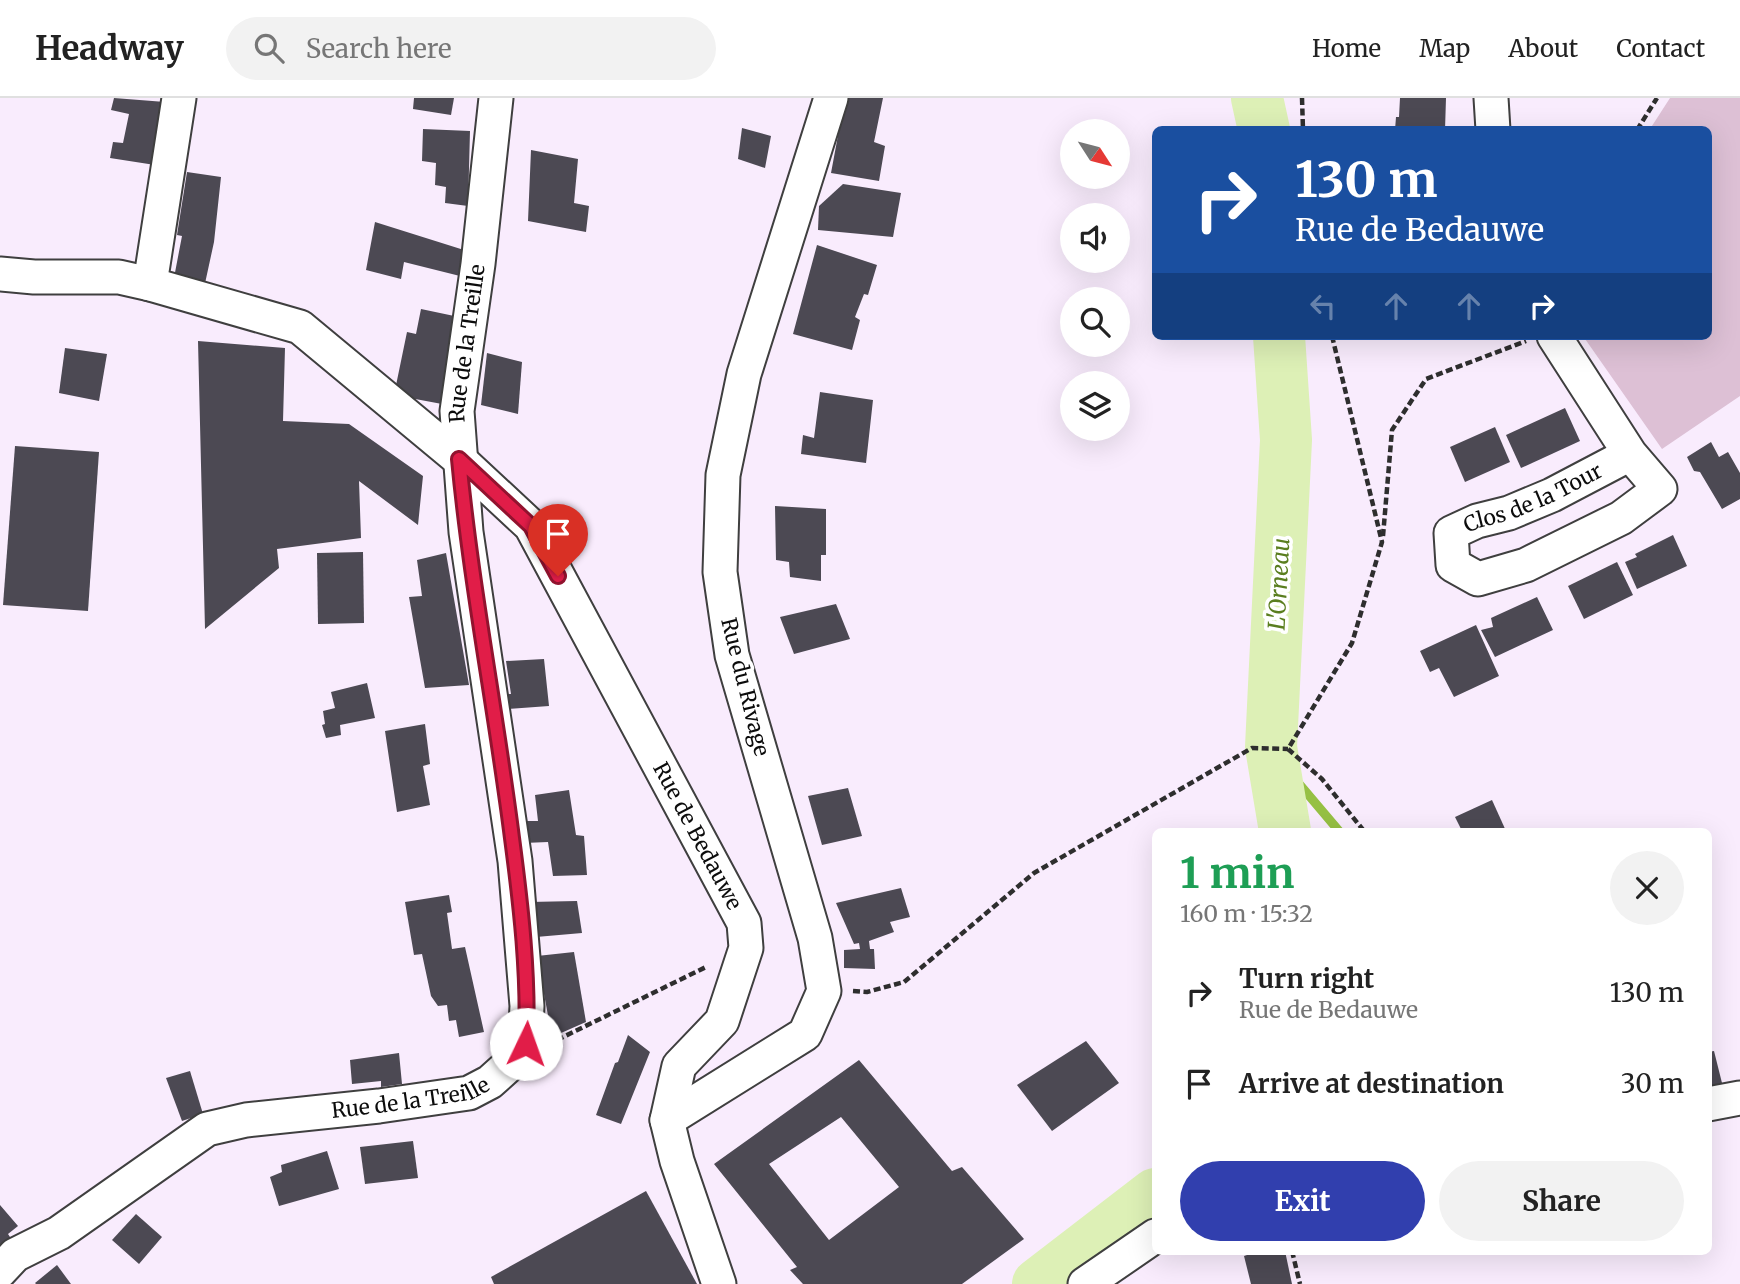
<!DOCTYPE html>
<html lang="en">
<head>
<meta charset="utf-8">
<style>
  :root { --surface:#fff; --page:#f2f2f2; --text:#222; --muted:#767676; --line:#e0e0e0; --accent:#313fae }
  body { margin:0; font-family:Merriweather,serif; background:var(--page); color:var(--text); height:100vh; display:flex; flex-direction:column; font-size:26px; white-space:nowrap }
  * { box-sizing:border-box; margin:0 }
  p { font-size:23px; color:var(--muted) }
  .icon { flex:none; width:38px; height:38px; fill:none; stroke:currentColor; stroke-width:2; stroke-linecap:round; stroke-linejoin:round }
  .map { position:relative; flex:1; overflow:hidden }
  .side { position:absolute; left:1152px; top:730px; width:560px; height:427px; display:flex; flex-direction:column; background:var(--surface); border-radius:10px; box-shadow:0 7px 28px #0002 }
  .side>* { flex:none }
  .banner { position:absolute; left:1152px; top:28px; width:560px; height:214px; border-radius:10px; box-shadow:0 7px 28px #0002; background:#1a4fa0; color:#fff; overflow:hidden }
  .needle { width:46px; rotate:126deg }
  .controls { position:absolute; left:1060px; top:21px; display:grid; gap:14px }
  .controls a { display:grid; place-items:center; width:70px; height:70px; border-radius:50%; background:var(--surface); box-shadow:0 7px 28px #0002; font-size:35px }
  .pin { position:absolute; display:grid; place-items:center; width:60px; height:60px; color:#fff; margin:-72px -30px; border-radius:50% 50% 50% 0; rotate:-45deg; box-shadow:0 0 7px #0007 }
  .pin .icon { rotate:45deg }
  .me { position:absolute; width:77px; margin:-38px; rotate:3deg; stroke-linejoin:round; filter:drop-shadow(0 0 5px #0008) }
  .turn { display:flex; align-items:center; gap:24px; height:147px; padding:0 28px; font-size:32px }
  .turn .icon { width:91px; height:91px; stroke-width:2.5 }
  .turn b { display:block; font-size:49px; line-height:60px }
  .lanes { display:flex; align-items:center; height:66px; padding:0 28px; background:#0003; justify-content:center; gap:35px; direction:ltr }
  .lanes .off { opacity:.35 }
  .round { display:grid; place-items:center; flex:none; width:74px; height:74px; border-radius:37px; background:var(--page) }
  .summary { display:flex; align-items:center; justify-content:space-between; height:119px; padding:0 28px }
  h1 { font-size:42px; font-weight:700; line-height:52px; color:#1e9e55 }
  .cta { display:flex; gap:14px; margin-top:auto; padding:14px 28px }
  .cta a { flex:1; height:80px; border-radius:42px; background:var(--accent); color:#fff; font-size:28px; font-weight:700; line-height:80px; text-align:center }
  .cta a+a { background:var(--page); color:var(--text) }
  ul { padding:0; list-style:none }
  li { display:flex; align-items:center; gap:21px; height:91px; padding:0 28px }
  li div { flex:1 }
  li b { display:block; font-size:26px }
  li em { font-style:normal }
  header { display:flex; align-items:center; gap:42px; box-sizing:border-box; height:98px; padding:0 35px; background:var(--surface); border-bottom:2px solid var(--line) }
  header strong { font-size:33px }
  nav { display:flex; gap:38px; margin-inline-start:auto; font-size:24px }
  .search { width:490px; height:63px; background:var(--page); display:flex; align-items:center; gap:18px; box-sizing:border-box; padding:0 24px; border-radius:38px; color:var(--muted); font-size:26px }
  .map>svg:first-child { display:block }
  .cemetery { fill:#ddc0d5 }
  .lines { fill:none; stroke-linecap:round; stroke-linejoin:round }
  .stream { stroke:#96c044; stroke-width:9 }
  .river { stroke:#ddf0b6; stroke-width:52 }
  .building { fill:#4c4953; fill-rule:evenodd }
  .minor-casing { stroke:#3f3f3f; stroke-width:37 }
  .path { stroke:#2e2e2e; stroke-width:4.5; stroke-dasharray:7 3.5; stroke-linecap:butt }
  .minor { stroke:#fff; stroke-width:33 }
  .route-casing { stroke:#92132f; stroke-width:18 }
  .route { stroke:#e11d48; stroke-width:12 }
  .labels { text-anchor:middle; stroke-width:7; stroke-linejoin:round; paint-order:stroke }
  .street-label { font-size:21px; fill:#0c0c0c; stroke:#fff }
  .water-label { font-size:23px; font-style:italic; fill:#5a7e1f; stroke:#fff }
</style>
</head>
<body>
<header>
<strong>Headway</strong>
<div class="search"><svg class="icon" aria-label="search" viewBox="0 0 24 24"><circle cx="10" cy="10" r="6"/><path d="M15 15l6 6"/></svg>Search here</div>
<nav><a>Home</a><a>Map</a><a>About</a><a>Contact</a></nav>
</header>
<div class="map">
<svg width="1740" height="1186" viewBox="0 0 1740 1186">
  <rect width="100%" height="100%" fill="#f9ecfd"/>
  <!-- cemetery -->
  <polygon class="cemetery" points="1670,0 1740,0 1740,298 1662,351 1583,238 1708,238 1708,32 1650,31"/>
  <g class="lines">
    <!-- stream -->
    <polyline class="stream" points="1273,655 1339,733"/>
    <!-- river -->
    <g class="river">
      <polyline points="1257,0 1264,32"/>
      <polyline points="1279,238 1286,342 1271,649 1285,733"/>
      <polyline points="1038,1186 1155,1096"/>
    </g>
  </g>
  <!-- building -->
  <g class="building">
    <polygon points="114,0 165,4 155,67 110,60 113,44 123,45 129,16 111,12"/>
    <polygon points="414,0 454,0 451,17 413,11"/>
    <polygon points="845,0 883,0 874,44 885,48 879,83 831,75"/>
    <polygon points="1400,0 1446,0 1445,32 1395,32 1396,19 1399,19"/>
    <polygon points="742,30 771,38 765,70 738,61"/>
    <polygon points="423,31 470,33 468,108 445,105 446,89 435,87 436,65 422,63"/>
    <polygon points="531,52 578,61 574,105 589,108 586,134 528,123"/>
    <polygon points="187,74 221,79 214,144 204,190 173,185 182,138 177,137"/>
    <polygon points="843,86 901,95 893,139 818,132 819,108"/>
    <polygon points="375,124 464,152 460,178 404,164 401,181 366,172"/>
    <polygon points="817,147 877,167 868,197 864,196 855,219 860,222 852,252 793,236"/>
    <polygon points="421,211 459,219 442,306 394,297 407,234 416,236"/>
    <polygon points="198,243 285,250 283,323 349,326 423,378 418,427 359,383 361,440 277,451 279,470 205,531"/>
    <polygon points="65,250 107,256 99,303 59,295"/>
    <polygon points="487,255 522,264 518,316 481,307"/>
    <polygon points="820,294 873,302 866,365 801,356 803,337 814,340"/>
    <polygon points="1565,310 1580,343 1521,370 1506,337"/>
    <polygon points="1495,329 1510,364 1465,384 1450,349"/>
    <polygon points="1711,344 1719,359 1728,354 1740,375 1740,401 1722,411 1700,374 1694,373 1687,359"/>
    <polygon points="15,348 99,354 88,513 3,507"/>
    <polygon points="775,408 826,411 826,457 821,457 821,483 790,479 789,464 776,462"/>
    <polygon points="1673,437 1687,468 1637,491 1625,464 1637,459 1635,456"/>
    <polygon points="363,454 364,525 318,526 317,455"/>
    <polygon points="446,455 469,587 425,590 409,499 422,498 417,462"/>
    <polygon points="1617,464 1633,497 1584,521 1568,488"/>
    <polygon points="1537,499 1553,532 1495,559 1481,532 1493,529 1491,520"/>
    <polygon points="836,506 850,541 794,556 780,519"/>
    <polygon points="1476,527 1499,578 1454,599 1439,570 1430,574 1420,553"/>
    <polygon points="544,561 549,608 507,611 504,596 511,596 506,563"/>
    <polygon points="367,585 375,620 340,627 341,637 326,640 322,627 325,626 323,613 335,610 331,594"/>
    <polygon points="425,626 430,666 423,668 430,707 397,714 385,633"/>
    <polygon points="848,690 862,738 822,747 808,698"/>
    <polygon points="569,692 576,737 584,738 587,777 553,778 548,744 524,745 521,723 538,723 535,697"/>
    <polygon points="1492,702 1506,733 1462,733 1455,719"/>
    <polygon points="901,790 910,819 890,824 894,834 869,843 870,851 874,851 875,871 844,870 844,852 860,851 859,845 854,846 836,805"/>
    <polygon points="449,797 452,814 447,815 452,851 465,849 484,934 459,939 456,922 449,923 447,907 438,908 431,898 422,856 414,857 405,804"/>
    <polygon points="577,803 582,835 536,839 529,804"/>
    <polygon points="574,854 586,924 552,939 537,858"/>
    <polygon points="628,937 650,954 621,1026 596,1017 615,965 618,964"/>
    <polygon points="1086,943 1119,985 1052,1033 1017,987"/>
    <polygon points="1714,953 1722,985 1708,989 1708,954"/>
    <polygon points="399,955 402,986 381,989 381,983 352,986 350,962"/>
    <path d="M859,962L952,1073L962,1069L1024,1141L962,1186H803L790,1172L797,1169L714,1066ZM841,1019L899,1089L829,1142L769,1066Z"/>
    <polygon points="190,973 203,1016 182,1023 166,980"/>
    <polygon points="413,1043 418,1080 365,1086 360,1049"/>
    <polygon points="327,1053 339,1091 279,1108 270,1079 282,1074 281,1067"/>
    <polygon points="646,1093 697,1186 494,1186 491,1179"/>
    <polygon points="0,1107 18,1128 8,1136 14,1145 0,1156"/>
    <polygon points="136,1116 162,1139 139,1166 112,1142"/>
    <polygon points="1285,1153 1292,1186 1251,1186 1244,1158 1259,1153"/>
    <polygon points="57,1167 71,1186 36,1186 35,1185"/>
  </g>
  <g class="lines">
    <!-- minor casing -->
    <g class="minor-casing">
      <g id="minor">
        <path id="s1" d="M179,0L150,186L300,229L459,361L531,428L744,825L746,850L722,923L679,968L667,1022L677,1063L719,1186"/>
        <polyline points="1491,0 1493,32"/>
        <polyline points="0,176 34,179 119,179 150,186"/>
        <path id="s2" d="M1554,238L1630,356L1660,391L1621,420L1526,467L1478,481L1453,467L1451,435L1477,423L1509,415L1552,397L1630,356"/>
        <polyline points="1708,1006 1740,1000"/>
        <polyline points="667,1022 805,936 824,893 815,840 732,557 720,474 723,377 744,276 831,0"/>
        <path id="s3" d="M0,1173L15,1157L59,1135L207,1031L246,1022L379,1008L469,995L490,984L510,966L525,946L527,908L515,763L466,434L457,313L478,166L496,0"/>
        <polyline points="1085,1186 1155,1138"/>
      </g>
    </g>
    <!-- path -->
    <g class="path">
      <polyline points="1302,0 1303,32"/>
      <polyline points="1637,32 1657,0"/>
      <polyline points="1332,238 1382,444 1352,545 1288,651 1322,681 1364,733"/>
      <polyline points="1383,438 1392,332 1426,281 1526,243"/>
      <polyline points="853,893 867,894 904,884 1034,775 1252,650 1288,651"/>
      <polyline points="557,942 706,869"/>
      <polyline points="1292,1153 1300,1186"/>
    </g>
    <!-- minor -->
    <use href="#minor" class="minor"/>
  </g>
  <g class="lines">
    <!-- route casing -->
    <g class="route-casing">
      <path id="route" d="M526,946C529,877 521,808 512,740C496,613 471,488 459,361L531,428L558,478"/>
    </g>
    <!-- route -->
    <use href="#route" class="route"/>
  </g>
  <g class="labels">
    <!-- street labels -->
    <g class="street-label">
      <text dy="7" stroke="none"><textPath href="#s3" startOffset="1298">Rue de la Treille</textPath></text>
      <text dy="7" stroke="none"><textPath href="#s2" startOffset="541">Clos de la Tour</textPath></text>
      <text transform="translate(745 589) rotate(76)" y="7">Rue du Rivage</text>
      <text dy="7" stroke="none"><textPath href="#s1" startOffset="1001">Rue de Bedauwe</textPath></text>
      <text dy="7" stroke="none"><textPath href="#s3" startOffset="458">Rue de la Treille</textPath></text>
    </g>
    <!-- water labels -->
    <g class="water-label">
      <text transform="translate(1279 486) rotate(-87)" y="8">L'Orneau</text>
    </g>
  </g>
</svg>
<div class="controls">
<a><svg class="needle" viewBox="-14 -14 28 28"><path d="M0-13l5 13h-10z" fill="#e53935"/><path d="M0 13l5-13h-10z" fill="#767676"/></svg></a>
<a><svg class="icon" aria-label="sound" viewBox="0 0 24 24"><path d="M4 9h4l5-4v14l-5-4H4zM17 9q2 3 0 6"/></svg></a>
<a><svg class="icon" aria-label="search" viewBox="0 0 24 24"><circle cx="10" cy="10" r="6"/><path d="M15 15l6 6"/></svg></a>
<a><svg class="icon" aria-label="layers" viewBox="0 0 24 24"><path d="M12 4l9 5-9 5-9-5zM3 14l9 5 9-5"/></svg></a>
</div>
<div class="pin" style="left:558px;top:478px;background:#d93025"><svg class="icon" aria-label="arrive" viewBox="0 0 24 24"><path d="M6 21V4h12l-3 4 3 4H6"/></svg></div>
<svg class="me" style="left:526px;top:946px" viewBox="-20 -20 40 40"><circle r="19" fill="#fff"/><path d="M0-13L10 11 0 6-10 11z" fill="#e11d48"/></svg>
<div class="banner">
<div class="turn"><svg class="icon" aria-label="right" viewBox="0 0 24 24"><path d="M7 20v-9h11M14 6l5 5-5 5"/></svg><div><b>130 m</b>Rue de Bedauwe</div></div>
<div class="lanes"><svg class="icon off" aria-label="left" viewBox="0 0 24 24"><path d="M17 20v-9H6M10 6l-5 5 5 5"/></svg><svg class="icon off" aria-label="ahead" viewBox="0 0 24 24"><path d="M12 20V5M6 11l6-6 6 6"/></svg><svg class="icon off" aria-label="ahead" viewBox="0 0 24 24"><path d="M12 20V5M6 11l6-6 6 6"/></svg><svg class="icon" aria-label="right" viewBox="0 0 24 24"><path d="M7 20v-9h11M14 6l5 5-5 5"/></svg></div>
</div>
<section class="side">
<div class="summary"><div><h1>1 min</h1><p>160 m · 15:32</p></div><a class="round"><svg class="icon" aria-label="close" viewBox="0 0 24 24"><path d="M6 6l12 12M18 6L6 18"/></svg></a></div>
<ul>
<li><svg class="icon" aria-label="right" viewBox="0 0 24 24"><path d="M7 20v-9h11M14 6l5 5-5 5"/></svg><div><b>Turn right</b><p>Rue de Bedauwe</p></div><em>130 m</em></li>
<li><svg class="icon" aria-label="arrive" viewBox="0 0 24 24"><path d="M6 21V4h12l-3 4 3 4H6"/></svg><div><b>Arrive at destination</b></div><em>30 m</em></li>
</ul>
<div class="cta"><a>Exit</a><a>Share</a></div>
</section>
</div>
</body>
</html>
